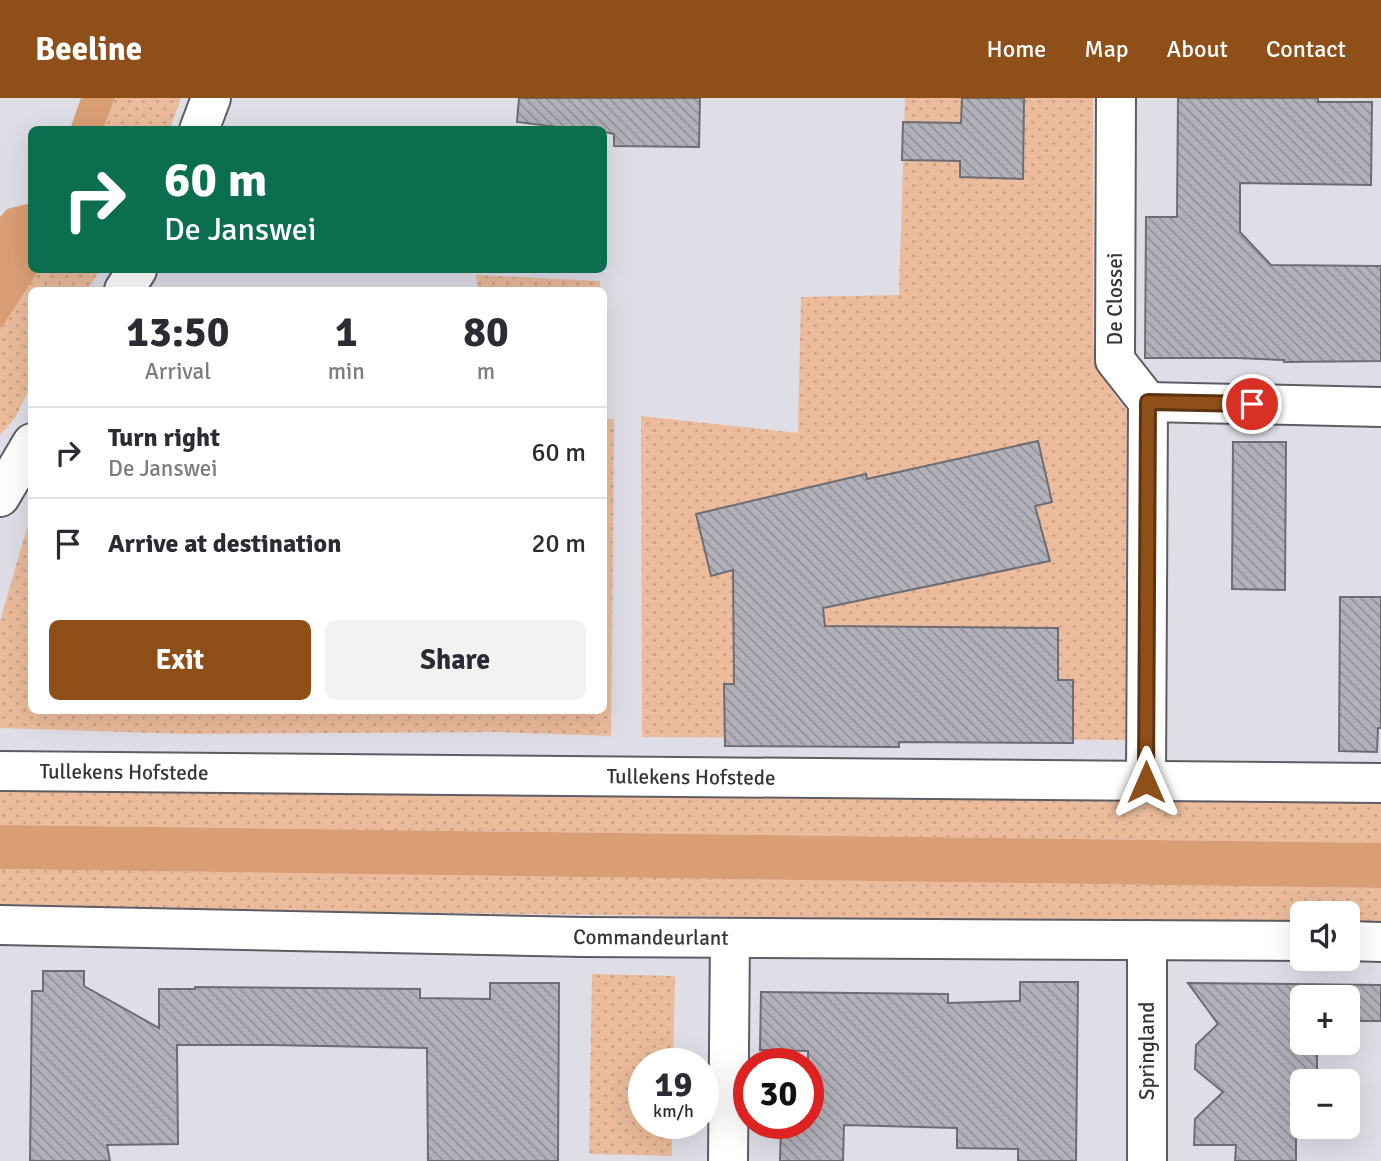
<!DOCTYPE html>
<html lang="en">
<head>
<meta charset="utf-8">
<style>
  :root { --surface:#fff; --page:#f2f2f3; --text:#2b2b33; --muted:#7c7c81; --line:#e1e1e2; --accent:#8f4f19 }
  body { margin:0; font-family:Signika,sans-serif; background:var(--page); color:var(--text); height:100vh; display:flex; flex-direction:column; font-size:26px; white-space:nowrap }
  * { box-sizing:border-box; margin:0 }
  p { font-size:23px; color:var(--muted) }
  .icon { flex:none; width:38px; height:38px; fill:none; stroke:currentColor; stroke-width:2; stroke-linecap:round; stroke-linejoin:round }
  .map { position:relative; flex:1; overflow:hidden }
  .drawer { position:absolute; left:28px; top:189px; width:579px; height:427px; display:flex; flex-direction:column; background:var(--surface); border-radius:10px; box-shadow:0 7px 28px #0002 }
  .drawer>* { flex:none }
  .top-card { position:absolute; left:28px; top:28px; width:579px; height:147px; border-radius:10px; box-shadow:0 7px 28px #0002; background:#0b6e4f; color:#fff; overflow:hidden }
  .buttons { position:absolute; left:1290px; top:803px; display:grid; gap:14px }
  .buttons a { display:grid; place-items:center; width:70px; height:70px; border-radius:10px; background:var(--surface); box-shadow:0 7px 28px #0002; font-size:35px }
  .speed { position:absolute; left:628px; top:950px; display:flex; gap:14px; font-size:35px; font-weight:700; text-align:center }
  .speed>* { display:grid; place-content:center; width:91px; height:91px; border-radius:50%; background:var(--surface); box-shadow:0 7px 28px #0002; line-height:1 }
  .speed small { font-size:18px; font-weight:400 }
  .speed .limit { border:10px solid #d22; background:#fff; color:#111 }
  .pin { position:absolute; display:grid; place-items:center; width:60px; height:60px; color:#fff; margin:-30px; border:4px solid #fff; border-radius:50%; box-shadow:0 2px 7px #0007 }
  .me { position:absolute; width:77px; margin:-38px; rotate:0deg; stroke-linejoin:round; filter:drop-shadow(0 0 5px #0008) }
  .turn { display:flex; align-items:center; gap:24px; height:147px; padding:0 21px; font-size:32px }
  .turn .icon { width:91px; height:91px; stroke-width:2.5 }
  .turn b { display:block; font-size:49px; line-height:60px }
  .eta { display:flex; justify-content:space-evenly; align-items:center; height:119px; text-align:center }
  .eta b { font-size:42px; font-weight:700; line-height:49px }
  .cta { display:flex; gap:14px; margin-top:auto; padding:14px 21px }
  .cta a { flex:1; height:80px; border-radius:10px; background:var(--accent); color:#fff; font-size:28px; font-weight:700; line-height:80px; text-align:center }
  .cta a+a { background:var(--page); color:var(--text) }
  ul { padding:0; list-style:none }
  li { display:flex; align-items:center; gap:21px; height:91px; padding:0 21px; border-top:2px solid var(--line) }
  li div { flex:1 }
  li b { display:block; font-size:26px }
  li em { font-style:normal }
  header { display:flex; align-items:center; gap:42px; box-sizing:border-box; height:98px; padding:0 35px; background:var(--accent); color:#fff }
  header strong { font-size:33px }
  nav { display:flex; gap:38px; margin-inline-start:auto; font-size:24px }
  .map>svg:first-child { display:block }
  .grass { fill:url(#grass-dots) }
  .water { fill:#d99e74 }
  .building { fill:url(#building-back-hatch); stroke:#6e6d74; stroke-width:2 }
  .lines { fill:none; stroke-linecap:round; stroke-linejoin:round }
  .minor-casing { stroke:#5e5d65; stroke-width:42 }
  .minor { stroke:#fff; stroke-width:38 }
  .route-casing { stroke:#5d3310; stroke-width:18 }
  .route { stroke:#8f4f19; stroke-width:12 }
  .labels { text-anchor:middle; stroke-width:5; stroke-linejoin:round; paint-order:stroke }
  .street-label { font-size:21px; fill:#363539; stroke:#fff }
</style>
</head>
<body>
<header>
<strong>Beeline</strong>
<nav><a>Home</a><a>Map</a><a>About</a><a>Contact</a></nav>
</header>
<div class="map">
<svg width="1381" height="1063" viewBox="0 0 1381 1063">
  <defs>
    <pattern id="grass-dots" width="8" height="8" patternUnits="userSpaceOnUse" patternTransform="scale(1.75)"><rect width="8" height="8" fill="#ebbb9b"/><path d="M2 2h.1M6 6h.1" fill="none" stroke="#caa186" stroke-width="1.8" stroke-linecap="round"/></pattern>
    <pattern id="building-back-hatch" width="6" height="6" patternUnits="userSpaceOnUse" patternTransform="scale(1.75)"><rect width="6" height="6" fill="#b2b0b9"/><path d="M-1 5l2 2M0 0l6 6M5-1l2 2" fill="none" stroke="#929097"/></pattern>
  </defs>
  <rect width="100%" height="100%" fill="#dfdee7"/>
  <!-- grass -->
  <g class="grass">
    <polygon points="115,0 181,0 170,31 103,31"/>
    <polygon points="905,0 1093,0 1093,245 1111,292 1127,313 1125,642 642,639 641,318 798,335 801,199 899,197"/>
    <polygon points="39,172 100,172 87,192 32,192 31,287 15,320 0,337 0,232"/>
    <polygon points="476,177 600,183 600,192 478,192"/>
    <polygon points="604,321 614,321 611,638 497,634 189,636 0,630 0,523 26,433 31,423 32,612 604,612"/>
    <polygon points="0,686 1381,702 1381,745 0,727"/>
    <polygon points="0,771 1381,790 1381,827 1348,826 1348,816 1302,816 1302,826 0,809"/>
    <polygon points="592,876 675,878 673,966 644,966 644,1026 672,1026 672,1058 589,1056"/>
  </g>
  <!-- water -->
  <g class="water">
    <polygon points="81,0 115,0 103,31 70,31"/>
    <polygon points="31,105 32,172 39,172 0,232 0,119 7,111"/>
    <polygon points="0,727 1381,745 1381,790 0,771"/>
  </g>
  <!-- building -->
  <g class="building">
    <polygon points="519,0 700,0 699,49 614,48 614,36 604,34 604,32 581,32 517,24"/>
    <polygon points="962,0 1024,0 1023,81 960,79 960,63 902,62 903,24 961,25"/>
    <polygon points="1178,0 1318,0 1318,4 1372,4 1371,87 1240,85 1240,134 1271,167 1381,168 1381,263 1284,264 1284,262 1237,260 1145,260 1146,119 1177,119"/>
    <polygon points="1038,343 1052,404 1035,408 1050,463 823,510 825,528 1058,530 1058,582 1073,582 1073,645 899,644 899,649 725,648 724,586 734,586 733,472 711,478 696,416 866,376 867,381"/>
    <polygon points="1233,344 1286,344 1285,492 1232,491"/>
    <polygon points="1340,499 1381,499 1381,630 1378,630 1377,654 1339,653"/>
    <polygon points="43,873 84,873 84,888 159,930 159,891 195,891 195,889 420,891 420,900 490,901 490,885 559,885 558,1063 428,1063 427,950 270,947 177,947 178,1046 107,1047 110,1063 30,1063 32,893 43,893"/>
    <polygon points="1020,884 1078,884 1076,1063 1018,1063 1018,1051 957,1050 957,1030 844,1027 843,1063 780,1063 781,1026 808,1026 808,953 760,952 761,894 948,896 948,905 1020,903"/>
    <polygon points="1188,885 1381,887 1381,923 1348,923 1348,900 1302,900 1302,945 1317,945 1317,984 1302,984 1302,1029 1317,1029 1317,1033 1296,1033 1296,1063 1235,1063 1236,1047 1194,1047 1195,1021 1223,994 1195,971 1196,947 1218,926"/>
  </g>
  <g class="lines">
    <!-- minor casing -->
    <g class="minor-casing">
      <g id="minor">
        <polyline points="1116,0 1115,262 1148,304 1146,684"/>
        <polyline points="199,32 211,0"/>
        <polyline points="124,192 137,172"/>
        <polyline points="1148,304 1381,309"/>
        <polyline points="0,399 32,345"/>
        <path id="s1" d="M0,673L1381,685"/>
        <path id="s2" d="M0,827L583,839L1302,843"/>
        <polyline points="1147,842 1147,1063"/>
        <polyline points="1348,843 1381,844"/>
        <polyline points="728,1063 730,840"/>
      </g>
    </g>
    <!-- minor -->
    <use href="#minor" class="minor"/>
  </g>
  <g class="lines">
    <!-- route casing -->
    <g class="route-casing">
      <polyline id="route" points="1146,684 1148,304 1252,306"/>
    </g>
    <!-- route -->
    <use href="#route" class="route"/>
  </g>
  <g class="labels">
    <!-- street labels -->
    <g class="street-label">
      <text transform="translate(1115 201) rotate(-90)" y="7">De Clossei</text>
      <text dy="7" stroke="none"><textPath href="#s1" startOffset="124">Tullekens Hofstede</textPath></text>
      <text dy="7" stroke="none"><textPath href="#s1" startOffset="691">Tullekens Hofstede</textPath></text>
      <text dy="7" stroke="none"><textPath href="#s2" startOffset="651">Commandeurlant</textPath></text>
      <text transform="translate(1147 953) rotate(-90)" y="7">Springland</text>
    </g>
  </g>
</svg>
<div class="buttons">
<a><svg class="icon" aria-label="sound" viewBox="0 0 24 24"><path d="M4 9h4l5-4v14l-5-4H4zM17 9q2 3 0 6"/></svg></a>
<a>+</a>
<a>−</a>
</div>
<div class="speed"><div>19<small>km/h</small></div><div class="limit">30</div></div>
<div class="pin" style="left:1252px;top:306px;background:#d93025"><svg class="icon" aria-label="arrive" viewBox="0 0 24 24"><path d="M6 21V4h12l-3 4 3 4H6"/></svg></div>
<svg class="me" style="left:1146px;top:684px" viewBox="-20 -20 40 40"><path d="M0-17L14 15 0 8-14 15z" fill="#8f4f19" stroke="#fff" stroke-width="4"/></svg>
<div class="top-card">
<div class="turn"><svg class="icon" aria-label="right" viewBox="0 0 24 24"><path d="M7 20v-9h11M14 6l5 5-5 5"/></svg><div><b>60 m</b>De Janswei</div></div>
</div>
<section class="drawer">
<div class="eta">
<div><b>13:50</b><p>Arrival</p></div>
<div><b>1</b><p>min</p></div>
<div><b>80</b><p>m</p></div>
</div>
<ul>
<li><svg class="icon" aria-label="right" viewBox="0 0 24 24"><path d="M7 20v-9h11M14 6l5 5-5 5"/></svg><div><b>Turn right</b><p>De Janswei</p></div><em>60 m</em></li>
<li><svg class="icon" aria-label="arrive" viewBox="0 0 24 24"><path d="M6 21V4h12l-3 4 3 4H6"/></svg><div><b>Arrive at destination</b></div><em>20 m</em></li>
</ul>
<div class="cta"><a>Exit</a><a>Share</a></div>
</section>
</div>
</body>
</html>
